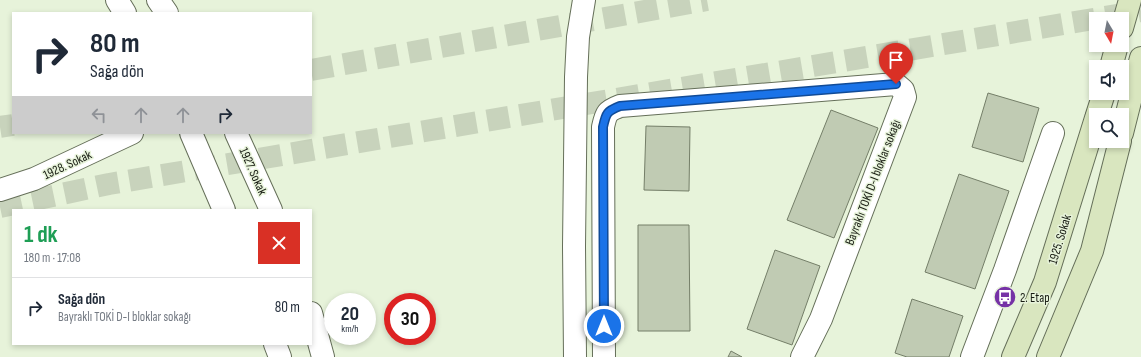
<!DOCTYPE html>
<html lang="tr">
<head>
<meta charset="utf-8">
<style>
  :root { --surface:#fff; --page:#f6f6f7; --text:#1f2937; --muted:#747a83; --line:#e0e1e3 }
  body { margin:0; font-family:"Sofia Sans Condensed",sans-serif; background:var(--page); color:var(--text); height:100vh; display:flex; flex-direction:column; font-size:15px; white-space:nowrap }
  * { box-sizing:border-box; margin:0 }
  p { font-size:13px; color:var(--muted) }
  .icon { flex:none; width:22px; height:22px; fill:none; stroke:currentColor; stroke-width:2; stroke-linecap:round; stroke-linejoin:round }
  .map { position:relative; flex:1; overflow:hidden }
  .panel { position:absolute; left:12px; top:209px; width:300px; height:136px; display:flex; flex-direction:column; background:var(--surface); border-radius:0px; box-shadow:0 2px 6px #0003 }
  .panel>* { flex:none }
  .hud { position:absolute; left:12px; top:12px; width:300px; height:122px; border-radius:0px; box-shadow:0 2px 6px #0003; background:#fff; color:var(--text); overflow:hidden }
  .needle { width:26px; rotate:170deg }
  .controls { position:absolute; left:1089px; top:12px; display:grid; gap:8px }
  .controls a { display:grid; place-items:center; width:40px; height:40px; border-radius:0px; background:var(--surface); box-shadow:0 2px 6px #0003; font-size:20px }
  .speed { position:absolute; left:324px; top:293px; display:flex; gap:8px; font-size:20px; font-weight:700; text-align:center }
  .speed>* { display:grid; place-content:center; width:52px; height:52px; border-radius:50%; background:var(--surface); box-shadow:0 2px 6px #0003; line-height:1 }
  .speed small { font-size:10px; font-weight:400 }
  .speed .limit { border:6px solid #d22; background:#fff; color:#111 }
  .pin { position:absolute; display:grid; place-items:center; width:34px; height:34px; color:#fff; margin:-41px -17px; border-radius:50% 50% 50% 0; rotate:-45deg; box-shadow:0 0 4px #0007 }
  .pin .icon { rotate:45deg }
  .me { position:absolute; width:44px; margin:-22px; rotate:0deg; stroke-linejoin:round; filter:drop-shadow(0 0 3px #0008) }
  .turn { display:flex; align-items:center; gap:14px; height:84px; padding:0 12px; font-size:18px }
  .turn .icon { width:52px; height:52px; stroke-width:2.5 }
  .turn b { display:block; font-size:28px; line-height:34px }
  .lanes { display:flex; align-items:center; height:38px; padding:0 12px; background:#0003; justify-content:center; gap:20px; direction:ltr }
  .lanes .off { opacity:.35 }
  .round { display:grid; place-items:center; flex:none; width:42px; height:42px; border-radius:0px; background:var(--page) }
  .summary { display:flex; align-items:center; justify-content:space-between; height:68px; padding:0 12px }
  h1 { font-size:24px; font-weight:700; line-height:30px; color:#1e9e55 }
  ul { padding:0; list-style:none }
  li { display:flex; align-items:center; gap:12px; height:60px; padding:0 12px; border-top:1px solid var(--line) }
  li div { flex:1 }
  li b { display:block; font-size:15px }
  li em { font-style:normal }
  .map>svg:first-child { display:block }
  .building { fill:#c0cbb3; stroke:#747e68 }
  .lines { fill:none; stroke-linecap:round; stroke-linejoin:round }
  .motorway-tunnel { stroke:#c8d3bc; stroke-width:22; stroke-dasharray:22 11; stroke-linecap:butt }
  .minor-casing { stroke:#656f59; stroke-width:24 }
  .tertiary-casing { stroke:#656f59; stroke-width:24 }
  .secondary-casing { stroke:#656f59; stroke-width:24 }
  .minor { stroke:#fff; stroke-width:22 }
  .tertiary { stroke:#fff; stroke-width:22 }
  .secondary { stroke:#d9e6bf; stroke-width:22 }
  .route-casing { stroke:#114b97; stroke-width:10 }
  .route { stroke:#1a73e8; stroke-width:7 }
  .labels { text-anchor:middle; stroke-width:3; stroke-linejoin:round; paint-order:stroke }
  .street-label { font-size:13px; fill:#171b12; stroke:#e7f3da }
  .poi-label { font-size:13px; fill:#171b12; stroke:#e7f3da; text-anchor:start }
</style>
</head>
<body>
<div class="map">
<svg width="1141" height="357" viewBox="0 0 1141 357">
  <rect width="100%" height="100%" fill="#e7f3da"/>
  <!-- building -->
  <g class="building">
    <polygon points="988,93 1039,108 1023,162 972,147"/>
    <polygon points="831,110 878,128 834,238 787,220"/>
    <polygon points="646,126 690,127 689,191 644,190"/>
    <polygon points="959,174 1009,191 975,289 925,272"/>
    <polygon points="638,225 689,225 690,331 638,331"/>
    <polygon points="775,250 820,266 792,345 747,329"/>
    <polygon points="912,299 963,316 949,357 907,357 895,353"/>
    <polygon points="731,351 742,357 728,357"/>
  </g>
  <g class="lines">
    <!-- motorway-tunnel -->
    <g class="motorway-tunnel">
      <polyline points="311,70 707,0"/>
      <polyline points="0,127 13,125"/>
      <polyline points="0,207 109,184 1141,11"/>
    </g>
    <!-- minor casing -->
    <g class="minor-casing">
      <g id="minor">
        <polyline points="0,190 34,179 132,133"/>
        <polyline points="575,357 574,246 576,77 578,37 584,0"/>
        <path d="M604,357L603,127C606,113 607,111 620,106L896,84L903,90L905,97L821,319L802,357"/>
        <polyline points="972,357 1005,270 1053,133"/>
      </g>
    </g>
    <!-- tertiary casing -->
    <g class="tertiary-casing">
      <g id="tertiary">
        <polyline points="117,0 125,13"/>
        <polyline points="158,0 167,13"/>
        <polyline points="191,133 224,210"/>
        <polyline points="236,133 271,210"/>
        <polyline points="311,313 323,357"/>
        <polyline points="275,344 280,357"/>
      </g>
    </g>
    <!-- secondary casing -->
    <g class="secondary-casing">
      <g id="secondary">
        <polyline points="1122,28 1130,0"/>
        <polyline points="1111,67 1117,45"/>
        <polyline points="1097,115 1104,93"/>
        <polyline points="1122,133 1141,58"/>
        <polyline points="1013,357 1045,282 1096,118"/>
        <polyline points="1048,357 1092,251 1120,141"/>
      </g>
    </g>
    <!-- minor -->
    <use href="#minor" class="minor"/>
    <!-- tertiary -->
    <use href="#tertiary" class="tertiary"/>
    <!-- secondary -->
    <use href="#secondary" class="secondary"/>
  </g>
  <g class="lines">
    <!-- route casing -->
    <g class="route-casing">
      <path id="route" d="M604,326L603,127C606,113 607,111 620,106L896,84"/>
    </g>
    <!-- route -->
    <use href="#route" class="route"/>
  </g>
  <!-- icons -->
  <defs>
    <g id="bus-disc" transform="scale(1.15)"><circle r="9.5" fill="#7632a6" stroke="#e7f3da"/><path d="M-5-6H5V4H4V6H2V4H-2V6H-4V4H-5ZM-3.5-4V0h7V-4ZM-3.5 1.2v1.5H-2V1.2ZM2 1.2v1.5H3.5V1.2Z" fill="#fff"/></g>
  </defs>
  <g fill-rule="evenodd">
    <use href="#bus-disc" x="1005" y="297"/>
  </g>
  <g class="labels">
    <!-- street labels -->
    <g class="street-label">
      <text transform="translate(67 164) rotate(-25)" y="5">1928. Sokak</text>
      <text transform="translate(254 171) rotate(66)" y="5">1927. Sokak</text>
      <text transform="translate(872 182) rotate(-69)" y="5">Bayraklı TOKİ D-I bloklar sokağı</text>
      <text transform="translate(1059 239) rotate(-73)" y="5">1925. Sokak</text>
    </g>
    <!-- poi labels -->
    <g class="poi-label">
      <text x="1020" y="302">2. Etap</text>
    </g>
  </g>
</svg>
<div class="controls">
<a><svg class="needle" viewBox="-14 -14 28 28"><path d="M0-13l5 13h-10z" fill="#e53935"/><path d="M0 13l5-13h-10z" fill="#747a83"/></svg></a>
<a><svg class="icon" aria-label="sound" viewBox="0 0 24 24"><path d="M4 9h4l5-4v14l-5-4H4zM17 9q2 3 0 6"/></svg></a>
<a><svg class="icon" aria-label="search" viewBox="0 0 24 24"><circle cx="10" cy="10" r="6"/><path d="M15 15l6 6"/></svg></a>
</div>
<div class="speed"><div>20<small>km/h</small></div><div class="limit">30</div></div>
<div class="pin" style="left:896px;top:84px;background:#d93025"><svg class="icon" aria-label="arrive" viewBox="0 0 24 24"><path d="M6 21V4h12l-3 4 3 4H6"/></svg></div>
<svg class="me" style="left:604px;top:326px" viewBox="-20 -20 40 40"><circle r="17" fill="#1a73e8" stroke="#fff" stroke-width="3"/><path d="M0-11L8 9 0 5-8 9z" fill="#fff"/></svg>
<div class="hud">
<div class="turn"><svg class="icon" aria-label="right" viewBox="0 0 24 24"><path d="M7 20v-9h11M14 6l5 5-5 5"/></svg><div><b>80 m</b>Sağa dön</div></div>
<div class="lanes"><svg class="icon off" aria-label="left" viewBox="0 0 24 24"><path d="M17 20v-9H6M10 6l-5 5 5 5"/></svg><svg class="icon off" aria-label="ahead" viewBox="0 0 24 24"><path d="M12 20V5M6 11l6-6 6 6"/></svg><svg class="icon off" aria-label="ahead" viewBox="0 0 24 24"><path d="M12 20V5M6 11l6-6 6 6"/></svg><svg class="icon" aria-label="right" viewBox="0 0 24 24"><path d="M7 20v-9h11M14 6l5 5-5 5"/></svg></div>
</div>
<section class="panel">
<div class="summary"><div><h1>1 dk</h1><p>180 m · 17:08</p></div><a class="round" style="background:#d93025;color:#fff"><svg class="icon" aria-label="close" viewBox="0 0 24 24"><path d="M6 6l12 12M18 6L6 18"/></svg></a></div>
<ul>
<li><svg class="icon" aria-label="right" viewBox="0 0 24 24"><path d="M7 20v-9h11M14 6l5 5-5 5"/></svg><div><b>Sağa dön</b><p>Bayraklı TOKİ D-I bloklar sokağı</p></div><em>80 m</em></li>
</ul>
</section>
</div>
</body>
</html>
